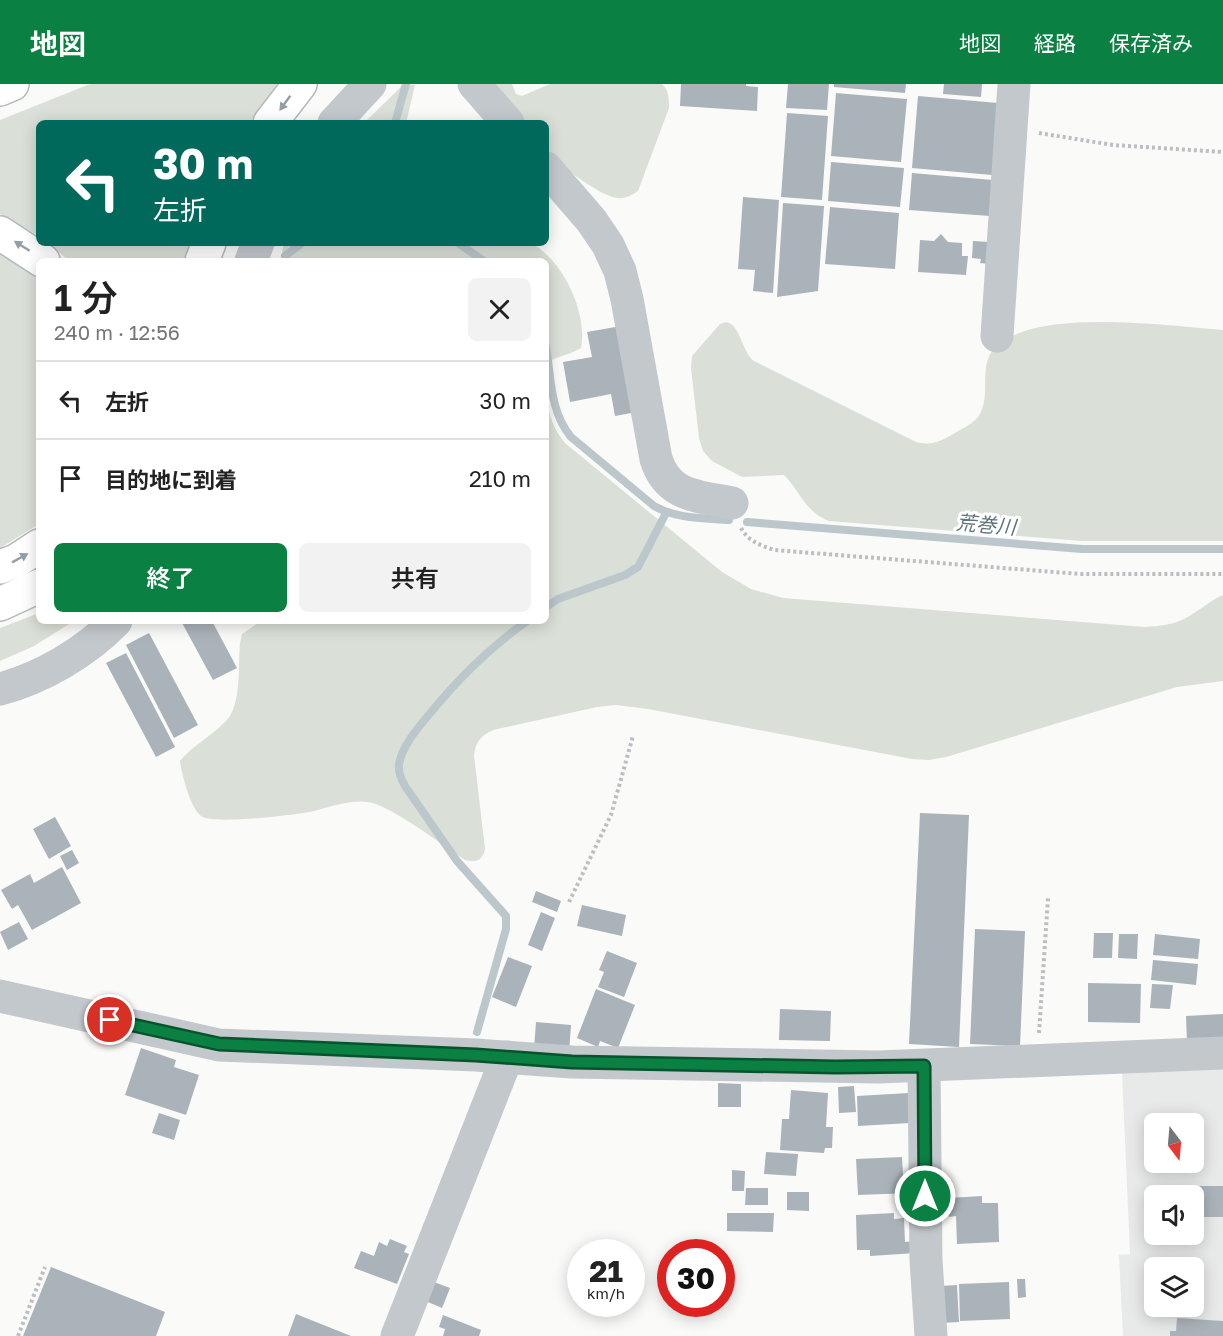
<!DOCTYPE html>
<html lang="ja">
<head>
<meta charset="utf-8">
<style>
  :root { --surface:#fff; --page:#f2f2f2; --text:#222; --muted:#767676; --line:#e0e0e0; --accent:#0b8043 }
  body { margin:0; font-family:"Golos Text","Noto Sans JP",sans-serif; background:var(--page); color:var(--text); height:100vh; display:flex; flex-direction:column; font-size:22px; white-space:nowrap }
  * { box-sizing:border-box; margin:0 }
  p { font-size:20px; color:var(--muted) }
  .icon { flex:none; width:33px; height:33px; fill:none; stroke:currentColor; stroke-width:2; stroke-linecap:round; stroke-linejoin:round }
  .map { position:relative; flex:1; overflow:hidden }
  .side { position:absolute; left:36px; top:174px; width:513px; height:366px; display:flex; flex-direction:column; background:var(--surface); border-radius:9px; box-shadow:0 3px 15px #0003 }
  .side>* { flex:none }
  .top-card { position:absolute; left:36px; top:36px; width:513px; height:126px; border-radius:9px; box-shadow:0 3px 15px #0003; background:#00695c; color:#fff; overflow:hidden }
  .needle { width:39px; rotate:164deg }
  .tools { position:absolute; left:1144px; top:1029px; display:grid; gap:12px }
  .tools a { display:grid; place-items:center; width:60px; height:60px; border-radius:9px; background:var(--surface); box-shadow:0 3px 15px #0003; font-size:30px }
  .speed { position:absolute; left:567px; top:1155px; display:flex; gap:12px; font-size:30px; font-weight:700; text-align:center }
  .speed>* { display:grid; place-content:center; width:78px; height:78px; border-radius:50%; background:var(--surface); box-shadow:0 3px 15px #0003; line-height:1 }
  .speed small { font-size:15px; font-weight:400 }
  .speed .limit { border:9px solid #d22; background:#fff; color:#111 }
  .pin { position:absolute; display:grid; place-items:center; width:51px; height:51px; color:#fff; margin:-26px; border:3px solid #fff; border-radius:50%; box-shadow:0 2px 6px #0007 }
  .me { position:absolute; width:66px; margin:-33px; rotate:0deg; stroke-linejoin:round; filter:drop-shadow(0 0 4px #0008) }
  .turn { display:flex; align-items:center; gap:21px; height:126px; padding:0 18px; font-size:27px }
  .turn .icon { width:78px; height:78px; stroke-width:2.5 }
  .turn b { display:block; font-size:42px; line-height:51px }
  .round { display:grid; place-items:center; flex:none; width:63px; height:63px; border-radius:9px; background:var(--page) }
  .headline { display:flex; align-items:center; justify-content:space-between; height:102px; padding:0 18px }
  h1 { font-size:36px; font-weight:600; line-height:45px }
  .button { display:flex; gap:12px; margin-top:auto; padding:12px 18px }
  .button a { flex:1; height:69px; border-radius:9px; background:var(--accent); color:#fff; font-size:24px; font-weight:600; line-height:69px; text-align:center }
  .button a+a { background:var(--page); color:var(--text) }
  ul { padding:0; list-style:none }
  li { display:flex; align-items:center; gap:18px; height:78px; padding:0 18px; border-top:2px solid var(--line) }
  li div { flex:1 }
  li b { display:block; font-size:22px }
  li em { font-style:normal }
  header { display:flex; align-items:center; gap:36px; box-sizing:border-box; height:84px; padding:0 30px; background:var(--accent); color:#fff }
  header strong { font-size:28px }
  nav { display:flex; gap:33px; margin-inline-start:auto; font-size:21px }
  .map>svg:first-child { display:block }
  .built { fill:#e8e9e9; fill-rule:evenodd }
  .green { fill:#dadfd7 }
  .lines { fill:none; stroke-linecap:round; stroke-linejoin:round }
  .stream { stroke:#bbc7cb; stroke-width:8 }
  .building { fill:#aab3b9 }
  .highway-casing { stroke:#b4b9bd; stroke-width:36 }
  .path { stroke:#bbbfc2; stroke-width:4; stroke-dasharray:3 3; stroke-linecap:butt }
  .minor { stroke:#c3c8cc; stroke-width:33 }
  .highway { stroke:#fff; stroke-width:33 }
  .oneway { fill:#939fa8 }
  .route-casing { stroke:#07532c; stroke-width:15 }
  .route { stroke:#0b8043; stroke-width:10 }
  .labels { text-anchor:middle; stroke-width:6; stroke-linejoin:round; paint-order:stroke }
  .water-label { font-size:20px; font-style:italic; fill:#60757c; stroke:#fff }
</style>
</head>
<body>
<header>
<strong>地図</strong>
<nav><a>地図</a><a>経路</a><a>保存済み</a></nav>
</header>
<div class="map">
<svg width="1223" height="1252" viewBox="0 0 1223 1252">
  <rect width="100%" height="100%" fill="#fafaf8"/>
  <!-- built -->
  <path class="built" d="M1223,985V1252H1123L1119,1171L1130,1170L1122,989ZM1155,1040H1194V1078H1155ZM1155,1112H1194V1150H1155ZM1155,1184H1194V1222H1155Z"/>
  <!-- green -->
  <g class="green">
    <polygon points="90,0 277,0 249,39 39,39 39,152 0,130 0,36"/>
    <polygon points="404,0 415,1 406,39 364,39"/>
    <path d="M487,0H512L516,10L522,12L550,0H662C669,6 669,15 669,24L638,107C632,111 625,115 617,114C600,112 558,80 546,68V39H520Z"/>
    <polygon points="49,159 190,159 184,177 69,177"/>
    <path d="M284,159H531C563,176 588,229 581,264C570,271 557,272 546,279V177L289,175L284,173L282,168Z"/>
    <polygon points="0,169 28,187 39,197 39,440 0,464"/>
    <path d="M726,238C741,241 741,267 754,277L916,358C932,362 941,357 955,349C963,344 975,339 980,330C992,308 976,279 998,261C1041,224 1168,242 1223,246V457H1082L829,437C804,427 801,408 784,391L742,393L712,377L703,367L699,354L691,284L692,272L720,240Z"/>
    <path d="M546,313C549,332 553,344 565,359L722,488L751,505L783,514L1145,543C1159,542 1173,541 1186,534C1199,527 1209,517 1223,511V597L1177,603L946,673L929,676L912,675L648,625L616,621L597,623L493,646C481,652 476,657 474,671L485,765C483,776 476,779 465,776C444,762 390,721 368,718C349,715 327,724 309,728C293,731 212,741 201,732C190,723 182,691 180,677C193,661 212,652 226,637C242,621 238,580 240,559L242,550L261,537H546Z"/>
    <polygon points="39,529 39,537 74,537 34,562 0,577 0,544"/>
  </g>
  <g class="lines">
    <!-- stream -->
    <g class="stream">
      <polyline points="395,39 406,0"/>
      <polyline points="458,159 484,177"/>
      <polyline points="285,172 302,159"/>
      <path d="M546,262C551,293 550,328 571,353L654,422C677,435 703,434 729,436"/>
      <polyline points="747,438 1082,465 1223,465"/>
      <polyline points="546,523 558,515 625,491 638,483 666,429"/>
      <path d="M477,948L506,845V832L457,777L405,702C401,695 398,688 399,680C402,663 416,646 427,633C458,595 487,566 527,537"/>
    </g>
  </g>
  <!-- building -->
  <g class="building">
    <polygon points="681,0 746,0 746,2 758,3 757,27 680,22"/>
    <polygon points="788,0 829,0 827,26 786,24"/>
    <polygon points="834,0 906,0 905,9 834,3"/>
    <polygon points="944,0 982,0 981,13 943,10"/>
    <polygon points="836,9 907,15 901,78 831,72"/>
    <polygon points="918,12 998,19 992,91 912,84"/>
    <polygon points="787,29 828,32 822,116 781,113"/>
    <polygon points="831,78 904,84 900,123 828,117"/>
    <polygon points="912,89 993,96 990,132 909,126"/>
    <polygon points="743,113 779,116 773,209 753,207 755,186 738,185"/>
    <polygon points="783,119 824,122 818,207 777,213"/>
    <polygon points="830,123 899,129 895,185 825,180"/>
    <polygon points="941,150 948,158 962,159 962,172 968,172 966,191 918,188 920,156 934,157"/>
    <polygon points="973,157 990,158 988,180 980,179 981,175 972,174"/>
    <polygon points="621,242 637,328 615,332 611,310 570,318 563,278 592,273 587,248"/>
    <polygon points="181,537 212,537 237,584 213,596"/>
    <polygon points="149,549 198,641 174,654 126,561"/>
    <polygon points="126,569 175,663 156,673 106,579"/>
    <polygon points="920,729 969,731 959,963 909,960"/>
    <polygon points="55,733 71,762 49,775 33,745"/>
    <polygon points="72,766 79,779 67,786 60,772"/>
    <polygon points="62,783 81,819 32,846 18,821 12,825 1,806 30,790 34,799"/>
    <polygon points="536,807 561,817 557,828 532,818"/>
    <polygon points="582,821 626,831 622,852 577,842"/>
    <polygon points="541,828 555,834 542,867 528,861"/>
    <polygon points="19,838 28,855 8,866 0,848"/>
    <polygon points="975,845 1025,847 1020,962 970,960"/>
    <polygon points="1094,849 1113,849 1112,874 1093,874"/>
    <polygon points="1119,850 1138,850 1137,875 1118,874"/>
    <polygon points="1155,850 1200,855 1198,875 1153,871"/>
    <polygon points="607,867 637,879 624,913 598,903 604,888 599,886"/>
    <polygon points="508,873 532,882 516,923 492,913"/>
    <polygon points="1153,876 1198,880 1196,901 1151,896"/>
    <polygon points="1088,899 1141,900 1140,939 1088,938"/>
    <polygon points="1152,900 1173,901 1170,925 1150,924"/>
    <polygon points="596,905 635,921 618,964 600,957 598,963 577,954"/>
    <polygon points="780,925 831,927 830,957 779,956"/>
    <polygon points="1223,930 1223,957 1187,959 1186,932"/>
    <polygon points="536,938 571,941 569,968 534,965"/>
    <polygon points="141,964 176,976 174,983 199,991 186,1031 125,1011"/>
    <polygon points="718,999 741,1000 741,1023 718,1023"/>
    <polygon points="854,1002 856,1028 839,1029 838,1003"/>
    <polygon points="791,1006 828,1009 826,1043 833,1043 832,1064 825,1064 824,1069 780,1066 782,1035 789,1035"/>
    <polygon points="909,1009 910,1039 858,1042 857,1012"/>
    <polygon points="159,1029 180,1036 174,1056 152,1049"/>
    <polygon points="766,1068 798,1070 796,1092 764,1090"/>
    <polygon points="902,1073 903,1091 911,1091 911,1109 858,1111 856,1075"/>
    <polygon points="732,1086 745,1087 744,1107 732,1107"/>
    <polygon points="1186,1102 1223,1102 1223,1133 1194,1133 1194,1112 1186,1112"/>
    <polygon points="746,1104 768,1104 768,1121 745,1121"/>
    <polygon points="787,1108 809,1108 809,1127 787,1126"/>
    <polygon points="982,1112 982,1119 998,1119 999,1158 957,1160 956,1132 949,1133 948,1114"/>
    <polygon points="727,1129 774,1129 773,1148 727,1147"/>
    <polygon points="894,1129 894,1135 904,1134 905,1158 915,1157 916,1169 870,1172 870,1166 857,1166 856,1131"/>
    <polygon points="390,1155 407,1162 404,1168 409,1170 397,1200 354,1184 361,1167 374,1172 379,1158 387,1162"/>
    <polygon points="51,1183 165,1228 156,1252 23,1252"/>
    <polygon points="1017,1195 1025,1195 1026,1213 1018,1214"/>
    <polygon points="431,1197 450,1204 442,1224 423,1216"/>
    <polygon points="1009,1198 1010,1235 960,1237 959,1200"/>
    <polygon points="957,1201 959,1238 941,1239 940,1202"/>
    <polygon points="296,1230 351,1252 288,1252"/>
    <polygon points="443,1231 481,1246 479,1252 443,1252 445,1245 439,1243"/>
    <polygon points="1177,1234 1223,1237 1223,1252 1170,1252 1170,1247 1176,1247"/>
  </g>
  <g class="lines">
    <!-- highway casing -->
    <g class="highway-casing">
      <g id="highway">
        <polyline points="0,5 12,0"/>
        <polyline points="270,39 300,0"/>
        <polyline points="0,149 43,177"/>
        <polyline points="202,177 209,159"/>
        <polyline points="0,483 16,477 39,462"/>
        <polyline points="0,520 39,502"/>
      </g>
    </g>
    <!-- path -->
    <g class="path">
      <polyline points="1039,49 1113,61 1223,68"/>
      <path d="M741,444C748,457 760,461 774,466L1080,490H1223"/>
      <polyline points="569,818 611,731 633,652"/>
      <polyline points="1039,949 1048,814"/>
      <polyline points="18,1252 45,1183"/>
    </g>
    <!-- minor -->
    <g class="minor">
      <polyline points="474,0 508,39"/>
      <polyline points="334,39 370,0"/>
      <path d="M546,84L591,136L608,161L620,187L627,215L656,375C668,413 698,412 732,419"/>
      <polyline points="251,177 258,159"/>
      <polyline points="997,252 1014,0"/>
      <path d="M0,605C42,594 86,568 116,537"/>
      <polyline points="0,912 219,961 476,971 572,978 879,983 1223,969"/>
      <polyline points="924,982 926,1176 931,1252"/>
      <polyline points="397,1252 507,973"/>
    </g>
    <!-- highway -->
    <use href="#highway" class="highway"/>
  </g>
  <!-- one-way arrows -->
  <defs><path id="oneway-solid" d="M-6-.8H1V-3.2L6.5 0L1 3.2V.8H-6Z" transform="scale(1.5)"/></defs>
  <g class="oneway">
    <use href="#oneway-solid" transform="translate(285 19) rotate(126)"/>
    <use href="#oneway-solid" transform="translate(22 162) rotate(-148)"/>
    <use href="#oneway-solid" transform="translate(20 474) rotate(-29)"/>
  </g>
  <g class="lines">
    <!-- route casing -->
    <g class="route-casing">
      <polyline id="route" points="110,936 219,960 476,971 572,978 835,983 924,982 925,1112"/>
    </g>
    <!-- route -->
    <use href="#route" class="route"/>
  </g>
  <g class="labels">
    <!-- water labels -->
    <g class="water-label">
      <text transform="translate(986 441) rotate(5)" y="7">荒巻川</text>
    </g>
  </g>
</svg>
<div class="tools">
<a><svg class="needle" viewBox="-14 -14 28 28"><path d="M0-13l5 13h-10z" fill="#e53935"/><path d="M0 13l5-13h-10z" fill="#767676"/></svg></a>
<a><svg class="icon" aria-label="sound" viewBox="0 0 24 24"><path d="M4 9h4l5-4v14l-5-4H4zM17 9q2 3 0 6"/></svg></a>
<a><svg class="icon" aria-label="layers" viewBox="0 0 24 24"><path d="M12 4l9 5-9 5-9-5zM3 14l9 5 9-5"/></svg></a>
</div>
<div class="speed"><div>21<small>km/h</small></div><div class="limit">30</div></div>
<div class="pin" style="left:110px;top:936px;background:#d93025"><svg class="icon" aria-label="arrive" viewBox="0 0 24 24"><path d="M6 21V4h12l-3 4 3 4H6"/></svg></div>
<svg class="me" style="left:925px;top:1112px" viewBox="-20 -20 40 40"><circle r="17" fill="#0b8043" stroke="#fff" stroke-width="3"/><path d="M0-11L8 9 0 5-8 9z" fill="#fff"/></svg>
<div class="top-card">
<div class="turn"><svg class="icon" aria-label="left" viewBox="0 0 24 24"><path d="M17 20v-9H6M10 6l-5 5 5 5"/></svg><div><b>30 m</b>左折</div></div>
</div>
<section class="side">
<div class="headline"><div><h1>1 分</h1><p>240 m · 12:56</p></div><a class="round"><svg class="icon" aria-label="close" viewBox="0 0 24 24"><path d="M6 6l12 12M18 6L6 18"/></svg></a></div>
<ul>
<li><svg class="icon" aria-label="left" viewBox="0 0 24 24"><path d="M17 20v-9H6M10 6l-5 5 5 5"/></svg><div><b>左折</b></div><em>30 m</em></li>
<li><svg class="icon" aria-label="arrive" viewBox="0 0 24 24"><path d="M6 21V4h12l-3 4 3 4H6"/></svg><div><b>目的地に到着</b></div><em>210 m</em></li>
</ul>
<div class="button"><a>終了</a><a>共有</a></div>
</section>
</div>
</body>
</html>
